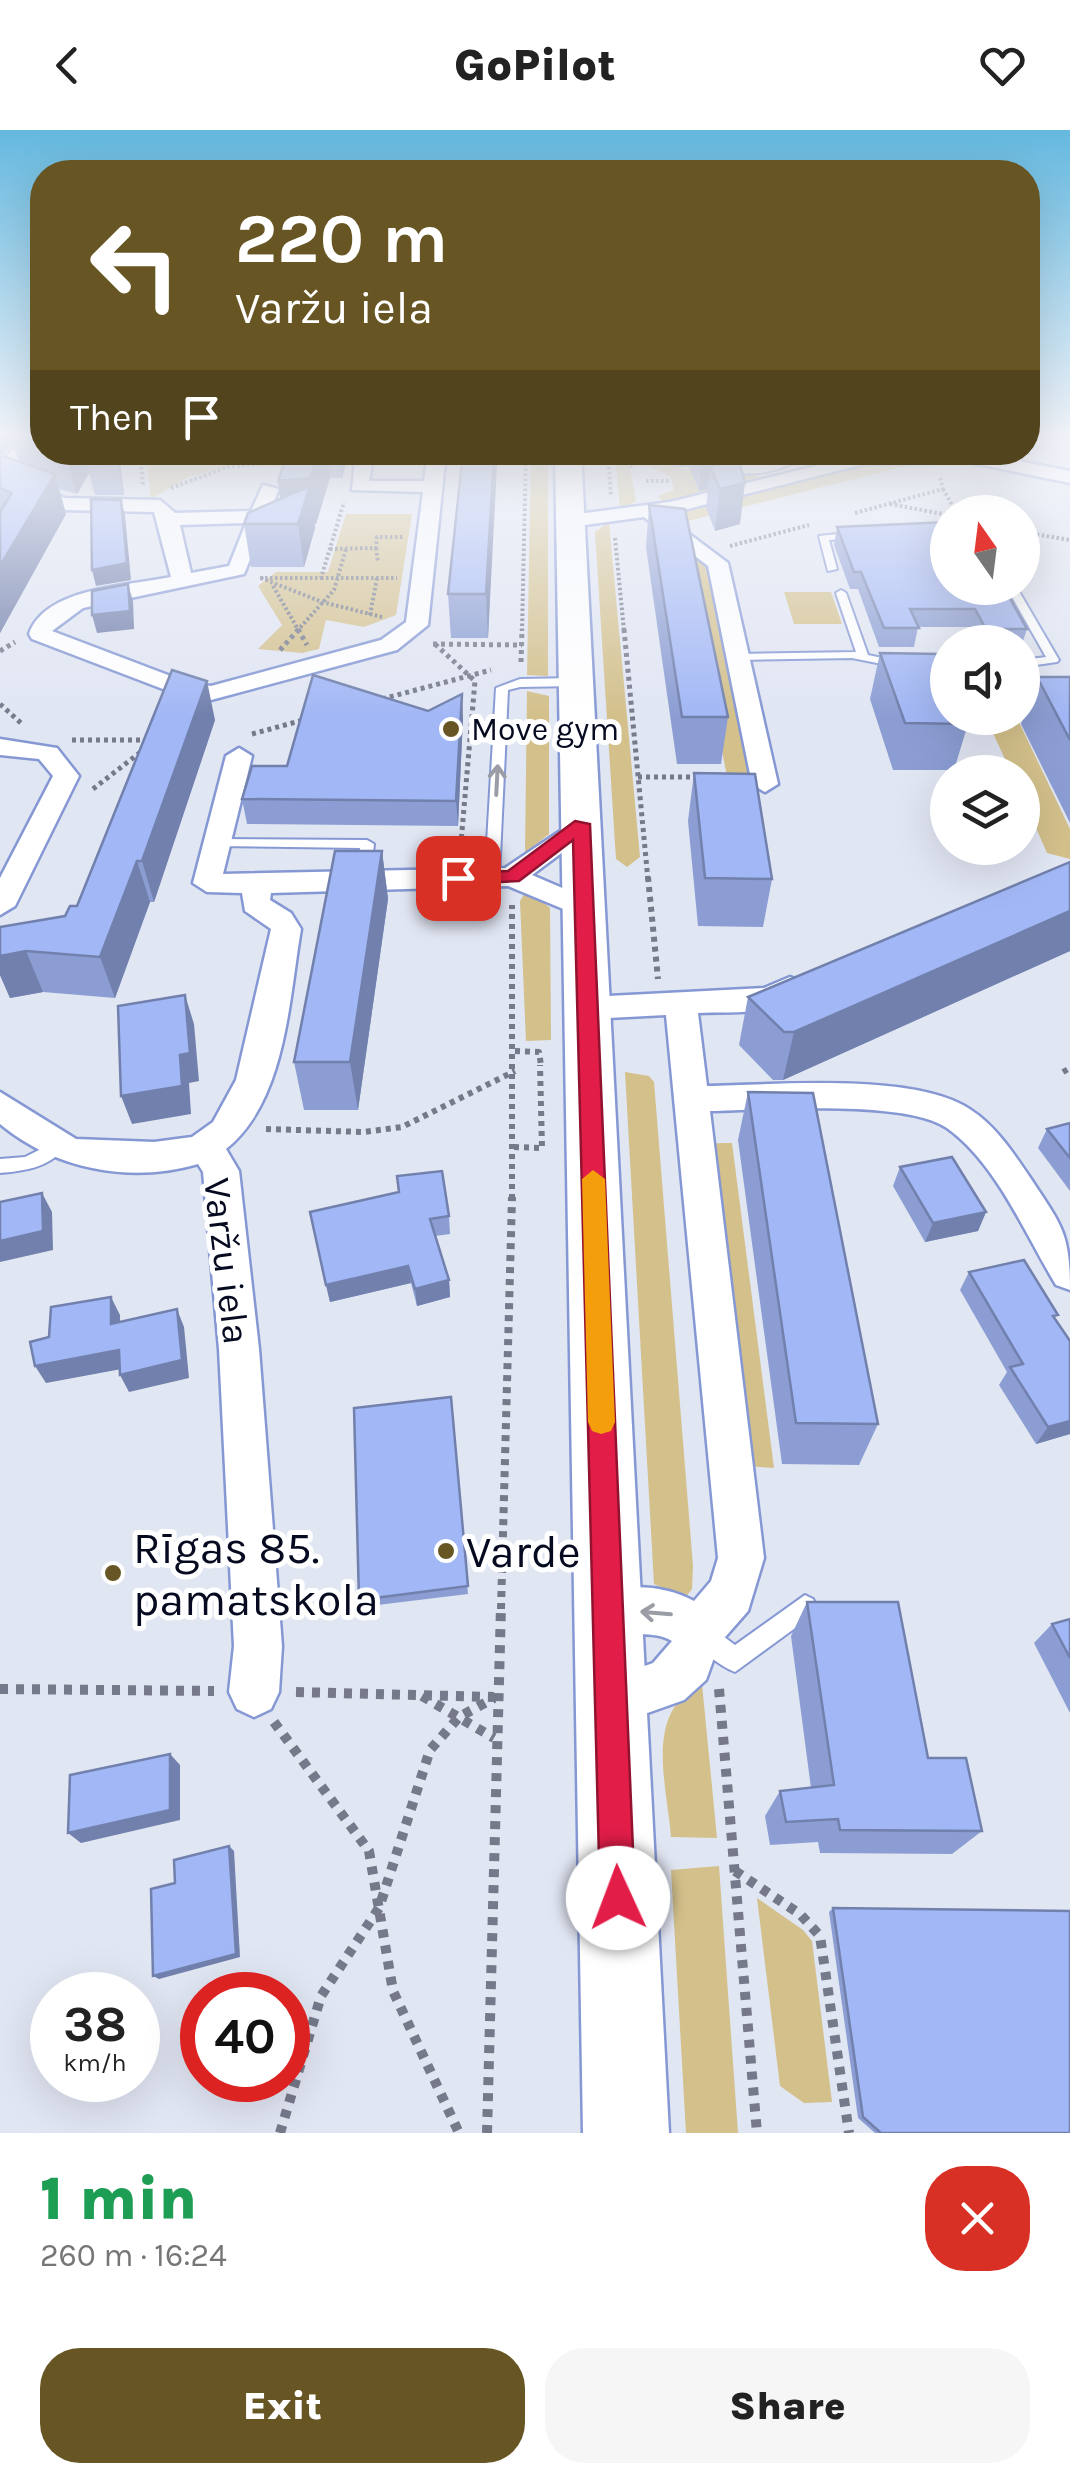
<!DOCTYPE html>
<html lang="en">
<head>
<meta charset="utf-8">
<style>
  :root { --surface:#fff; --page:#f6f6f6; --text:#222; --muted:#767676; --accent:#675623 }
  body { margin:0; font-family:Karla,sans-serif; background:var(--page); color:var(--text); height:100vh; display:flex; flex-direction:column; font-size:38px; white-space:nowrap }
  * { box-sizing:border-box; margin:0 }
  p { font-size:32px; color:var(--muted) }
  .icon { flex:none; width:55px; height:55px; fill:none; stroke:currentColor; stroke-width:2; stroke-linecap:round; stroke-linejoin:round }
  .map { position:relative; height:2003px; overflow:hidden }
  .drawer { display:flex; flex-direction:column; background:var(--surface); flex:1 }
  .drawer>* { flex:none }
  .banner { position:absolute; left:30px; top:30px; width:1010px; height:305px; border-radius:40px; box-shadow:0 10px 40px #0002; background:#675623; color:#fff; overflow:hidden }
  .needle { width:65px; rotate:346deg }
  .fabs { position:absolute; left:930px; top:365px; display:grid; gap:20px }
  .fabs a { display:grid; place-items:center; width:110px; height:110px; border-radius:50%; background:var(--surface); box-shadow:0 10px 40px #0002; font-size:50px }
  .speed { position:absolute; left:30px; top:1842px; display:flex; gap:20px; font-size:50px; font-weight:700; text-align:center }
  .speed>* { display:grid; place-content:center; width:130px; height:130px; border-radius:50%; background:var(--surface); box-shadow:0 10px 40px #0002; line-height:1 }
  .speed small { font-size:25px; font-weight:400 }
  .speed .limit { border:15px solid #d22; background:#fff; color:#111 }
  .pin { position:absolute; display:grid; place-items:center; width:85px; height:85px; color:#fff; margin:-42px; border-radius:20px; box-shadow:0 5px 15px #0006 }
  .me { position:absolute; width:110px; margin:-55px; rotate:358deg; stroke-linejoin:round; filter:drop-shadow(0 0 8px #0008) }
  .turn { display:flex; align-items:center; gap:35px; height:210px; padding:0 40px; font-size:45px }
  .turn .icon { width:130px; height:130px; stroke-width:2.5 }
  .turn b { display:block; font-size:70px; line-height:85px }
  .then { display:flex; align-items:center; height:95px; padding:0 40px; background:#0003; gap:20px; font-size:38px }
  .round { display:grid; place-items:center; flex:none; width:105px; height:105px; border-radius:40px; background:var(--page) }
  .summary { display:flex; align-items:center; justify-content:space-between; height:170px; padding:0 40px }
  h1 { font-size:60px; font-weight:800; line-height:75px; color:#1e9e55 }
  .action { display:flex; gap:20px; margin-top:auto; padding:20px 40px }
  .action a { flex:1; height:115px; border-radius:40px; background:var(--accent); color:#fff; font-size:40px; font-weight:800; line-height:115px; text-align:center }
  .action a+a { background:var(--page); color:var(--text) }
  header { display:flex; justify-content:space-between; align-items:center; height:130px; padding:0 40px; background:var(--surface); font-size:45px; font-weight:800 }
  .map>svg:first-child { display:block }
  .green { fill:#d3c08b }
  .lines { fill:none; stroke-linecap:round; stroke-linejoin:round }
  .lane-casing { stroke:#8598d4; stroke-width:4 }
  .street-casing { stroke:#8598d4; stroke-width:5 }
  .secondary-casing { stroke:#8598d4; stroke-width:5 }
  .path-far4 { stroke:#75798a; stroke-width:4; stroke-dasharray:2.5 2.5; stroke-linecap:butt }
  .path-far3 { stroke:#75798a; stroke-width:5; stroke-dasharray:4 4; stroke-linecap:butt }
  .path-far2 { stroke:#75798a; stroke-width:6; stroke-dasharray:5 5; stroke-linecap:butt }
  .path-far1 { stroke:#75798a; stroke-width:8; stroke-dasharray:6 6; stroke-linecap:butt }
  .path { stroke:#75798a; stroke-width:10; stroke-dasharray:8 8; stroke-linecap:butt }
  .lane { fill:#fff; fill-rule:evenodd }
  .street { fill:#fff; fill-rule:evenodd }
  .secondary { fill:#fff; fill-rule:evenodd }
  .wall { fill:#8b9dd3; fill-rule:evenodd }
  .shaded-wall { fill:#7180ac }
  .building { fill:#a2b7f5; stroke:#7180ac; stroke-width:2.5 }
  .oneway { stroke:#9b9da6 }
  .route { fill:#e11d48; stroke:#92132f; stroke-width:2.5 }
  .slow { fill:#f59e0b }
  .poi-dot { fill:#675623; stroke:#fff; stroke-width:4 }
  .labels { text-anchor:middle; stroke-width:10; stroke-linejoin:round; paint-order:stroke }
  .far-poi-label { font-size:32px; fill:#060a20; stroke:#fff; text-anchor:start }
  .street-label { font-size:38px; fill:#060a20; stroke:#fff }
  .near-poi-label { font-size:45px; fill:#060a20; stroke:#fff; text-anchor:start }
</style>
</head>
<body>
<header><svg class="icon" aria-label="back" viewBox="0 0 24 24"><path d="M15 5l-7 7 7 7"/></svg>GoPilot<svg class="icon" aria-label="heart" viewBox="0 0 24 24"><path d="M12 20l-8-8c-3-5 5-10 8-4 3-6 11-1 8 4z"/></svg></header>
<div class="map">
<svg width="1070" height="2003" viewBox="0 0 1070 2003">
  <rect width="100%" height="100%" fill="#e1e6f3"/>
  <!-- green -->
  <g class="green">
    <polygon points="146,323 289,323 284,337 240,334 188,347 151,369"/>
    <polygon points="531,323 548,323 548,546 527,545"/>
    <path d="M615,323H653L656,331L690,341L773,340L756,344L758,352L664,374L658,366L674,360L671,347C657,340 645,331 630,338L636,371L620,381Z"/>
    <polygon points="887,330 906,336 684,392 670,384"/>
    <polygon points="346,384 412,384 396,485 364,497 326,490 319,519 302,523 258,519 282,495 258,456 276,442 328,442"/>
    <polygon points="609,392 640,727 627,737 616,729 595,402"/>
    <polygon points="688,417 706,430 752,646 727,646 701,516"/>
    <polygon points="784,462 831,462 842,494 794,494"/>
    <polygon points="527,561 549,566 549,704 525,723"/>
    <polygon points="986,588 1017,588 1070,699 1070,729 1047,723 1023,668 1022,642 1011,642"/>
    <polygon points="525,763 536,766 550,778 551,910 526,911 520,771"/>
    <polygon points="625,942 649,946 654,952 693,1436 692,1459 685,1468 654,1454"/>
    <polygon points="723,1013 732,1013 774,1338 745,1336 707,1014"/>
    <path d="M702,1554L717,1708L671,1707C667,1654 643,1581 702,1554Z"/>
    <polygon points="719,1736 738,2003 686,2003 671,1740"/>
    <polygon points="757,1768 803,1800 812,1811 832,1972 804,1973 780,1956"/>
  </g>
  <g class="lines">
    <!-- lane casing -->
    <g class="lane-casing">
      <g id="lane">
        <path d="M798,322H808C787,342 747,349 720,339L725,336L776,334Z"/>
        <polygon points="857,402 861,403 861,407 829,410 837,439 828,441 819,406"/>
        <polygon points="1007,458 1017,458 1059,530 1057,532 1022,537 1022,530 1046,527"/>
        <polygon points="841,460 846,463 868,525 887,529 948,530 948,536 887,535 852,528 738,530 732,527 738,524 856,522 836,463"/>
        <polygon points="520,549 576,548 582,552 576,556 520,557 508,560 499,747 492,751 485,747 496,558"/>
        <polygon points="217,709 367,710 374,714 371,744 364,748 357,744 360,718 212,716 210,713"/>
        <path d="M55,1012L61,1014L64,1019C47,1038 24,1041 0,1043V1029L25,1027Z"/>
        <path d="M805,1465L813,1469L817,1477L813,1485L735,1542C720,1536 698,1520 692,1504L696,1496L704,1492L735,1515Z"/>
      </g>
    </g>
    <!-- street casing -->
    <g class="street-casing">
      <g id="street">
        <path d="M25,306L42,308L18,335L20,350L65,368L160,370L175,383L251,381L263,355L279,359L244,444L83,478L52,501L189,553L211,556L381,510L406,492L423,362L352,360L356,322H374L369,351H424L428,322H446L428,495L397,520L211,570L176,564L32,509L29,504C45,457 129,456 171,447L154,382L62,380L4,357L0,334ZM246,393L229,436L191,443L180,395Z"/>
        <polygon points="972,322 1070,341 1070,353 968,332 864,334 664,385 728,433 778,654 765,662 752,654 708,436 644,387 570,397 560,391 570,385 670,372 864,324"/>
        <polygon points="0,609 57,618 79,646 15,776 0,785 0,748 53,646 39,629 0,625"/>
        <path d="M239,618L252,626L223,744L505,738L581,687L595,695L591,701L532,745L595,772L600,779L585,788L508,756L271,763L270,770L291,783L301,799C289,869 286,971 226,1019L239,1041L259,1219L282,1516L279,1562L271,1579L254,1587L237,1579L229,1562L234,1516L219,1219L203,1042L198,1034C130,1054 54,1039 0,994V962L76,1009L154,1012L192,1007L213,992L236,950L271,799L245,781L242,763L207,762L193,753L226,626Z"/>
        <path d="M790,847L801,851L806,858C787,888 729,881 698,883L707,956C773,955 917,942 971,980C996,996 1014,1024 1031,1049C1062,1096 1070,1103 1070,1160L1056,1155C1025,1104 997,1034 947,998C906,969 763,980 710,981L764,1428L748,1481L719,1514L706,1550L684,1570L611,1596L594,1588L586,1571L594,1554L653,1533L672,1511C648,1497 618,1511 591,1500L584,1483L591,1466C624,1453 663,1454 694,1471L711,1451L718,1428L666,885L589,889L578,886L573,878L578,870L589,867L764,858Z"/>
      </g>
    </g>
    <!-- secondary casing -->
    <g class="secondary-casing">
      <polygon id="secondary" points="555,322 581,322 669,2003 583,2003"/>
    </g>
    <!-- path-far4 -->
    <g class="path-far4">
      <polyline points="140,322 143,356"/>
      <polyline points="608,322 611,366"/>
      <polyline points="608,324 632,337"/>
      <polyline points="491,332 525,332"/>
      <polyline points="646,351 670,351"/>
      <polyline points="171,358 228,337 289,331 292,322"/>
      <polyline points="943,359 956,382"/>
      <polyline points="890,374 948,385"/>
      <polyline points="855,383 943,359 940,348"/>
      <polyline points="1022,402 1070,410"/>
      <polyline points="615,408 624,501"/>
      <polyline points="730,416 809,395"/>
      <polyline points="376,418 378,432"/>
      <polyline points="330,419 376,418 377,407 404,407"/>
      <polyline points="260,448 321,448 344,372"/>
      <polyline points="261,448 322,472 382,487"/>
      <polyline points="321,448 397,448"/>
      <polyline points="273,456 299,501"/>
      <polyline points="370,485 377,448"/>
      <polyline points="297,501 334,460 346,419"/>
      <polyline points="522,501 526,322"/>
    </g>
    <!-- path-far3 -->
    <g class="path-far3">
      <polyline points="298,499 307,515"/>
      <polyline points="624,499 648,750"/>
      <polyline points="433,514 522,515"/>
      <polyline points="435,514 475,551 460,724"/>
      <polyline points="280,520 299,499"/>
      <polyline points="0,521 15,512"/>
      <polyline points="521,532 522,499"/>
      <polyline points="382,569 491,540"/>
      <polyline points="0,574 21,593"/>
      <polyline points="252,604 307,589"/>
      <polyline points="72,610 149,610"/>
      <polyline points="638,647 697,647"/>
      <polyline points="93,659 142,621"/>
    </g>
    <!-- path-far2 -->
    <g class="path-far2">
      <polyline points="648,747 658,849"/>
      <polyline points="515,921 539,922 541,935"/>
      <polyline points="1063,942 1070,938"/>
      <polyline points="266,999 364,1002 402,997 515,941"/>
      <polyline points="514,1017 542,1018 540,935"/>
      <polyline points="512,1069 512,775"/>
    </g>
    <!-- path-far1 -->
    <polyline class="path-far1" points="501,1479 512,1067"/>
    <!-- path -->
    <g class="path">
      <polyline points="0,1559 214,1561"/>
      <polyline points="719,1559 757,2003"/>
      <polyline points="296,1562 494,1567"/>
      <polyline points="422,1566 494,1608"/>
      <polyline points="274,1592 369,1721 393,1861 459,2003"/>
      <polyline points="735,1741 800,1784 820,1806 849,2003"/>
      <polyline points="280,2003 321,1866 379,1778 430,1620 459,1587 494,1568"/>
      <polyline points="487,2003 501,1476"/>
    </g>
    <!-- lane -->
    <use href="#lane" class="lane"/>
    <!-- street -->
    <use href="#street" class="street"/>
    <!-- secondary -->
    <use href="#secondary" class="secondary"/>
  </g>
  <!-- wall -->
  <g class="wall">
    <path d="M0,306H42V322H118L124,365H95L89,343L77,364L59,359L66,384L0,503ZM13,314L19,332L2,326Z"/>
    <polygon points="288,322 349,322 342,348 330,348 316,394 315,394 315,398 304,437 251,437 244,394 280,369 278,351"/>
    <polygon points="449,322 496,322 488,508 451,508 448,464 462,330 449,330"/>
    <polygon points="654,322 733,322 732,332 740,394 715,401 706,378 708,359 699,361 689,337 673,337 672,331 655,331"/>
    <polygon points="649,375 728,587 721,634 677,634 646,417"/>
    <polygon points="837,397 1027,499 1022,514 1022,512 978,512 970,497 918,497 914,517 879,517 858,459 850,459 834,415"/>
    <polygon points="880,523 968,594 954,640 893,640 870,569"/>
    <polygon points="1037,547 1070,547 1070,693 1021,594"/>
    <polygon points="428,581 463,588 458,696 247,694 242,669 287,636"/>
    <polygon points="215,590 154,772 150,772 115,868 43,862 10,868 0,845 77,776"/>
    <polygon points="694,643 772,749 763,797 698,796 688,691"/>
    <polygon points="382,721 388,769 358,980 304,980 294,932"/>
    <polygon points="1070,732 1070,821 783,950 773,950 739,915 748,867"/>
    <polygon points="748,962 878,1294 859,1335 782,1334 738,1010"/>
    <polygon points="1070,993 1070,1061 1038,1018 1047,999"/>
    <polygon points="900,1037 986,1082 978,1101 925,1112 893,1056"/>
    <polygon points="310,1082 449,1086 450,1104 435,1106 449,1150 450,1167 417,1176 411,1153 330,1172"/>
    <polygon points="969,1142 1055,1190 1070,1304 1036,1314 999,1255 1007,1242 960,1160"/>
    <polygon points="451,1267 468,1464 361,1477 359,1470"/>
    <polygon points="807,1472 928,1628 982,1701 952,1724 820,1723 818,1712 770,1715 765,1686 780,1661 811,1658 791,1506"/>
    <polygon points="1070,1489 1070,1583 1034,1513 1052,1494"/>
    <polygon points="833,1778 1070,2003 875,2003 858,1988 829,1782"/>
  </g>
  <!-- shaded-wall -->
  <g class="shaded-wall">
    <polygon points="0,306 20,306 12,309 13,314 0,328"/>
    <polygon points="68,322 91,322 84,326 89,343 77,364 66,326"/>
    <polygon points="114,322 118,322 120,331 124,365"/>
    <polygon points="319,322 327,322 330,348 316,394 315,394 315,398 304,437 298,394 284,394 278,351"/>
    <polygon points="339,322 349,322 342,348"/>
    <polygon points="494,322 496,322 497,336 488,508 486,464"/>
    <polygon points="716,322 733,322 729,354 710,337 708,359 699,361 702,326"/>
    <polygon points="55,344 66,384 0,503 0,436"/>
    <polygon points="745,353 740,394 715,401 720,359"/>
    <polygon points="121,370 125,385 131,450 96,456 92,440"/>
    <polygon points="128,454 133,471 134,499 97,503 92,485"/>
    <polygon points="207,551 215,590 154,772 142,731"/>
    <polygon points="462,564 463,588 458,696 456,671"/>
    <polygon points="382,721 388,769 358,980 350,932"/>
    <polygon points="137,731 150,772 115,868 100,827"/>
    <polygon points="1070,781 1070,821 783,950 794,902"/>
    <polygon points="26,821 43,862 10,868 0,845 0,826"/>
    <polygon points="185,865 194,894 199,951 189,953 191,984 132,994 121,966 180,925"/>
    <polygon points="42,1063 52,1082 53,1120 0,1132 0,1111"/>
    <polygon points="986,1082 978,1101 925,1112 933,1093"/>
    <polygon points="408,1136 411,1153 330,1172 326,1155"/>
    <polygon points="449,1150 450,1167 417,1176 415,1159"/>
    <polygon points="111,1167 120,1185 120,1212 111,1194"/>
    <polygon points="177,1179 184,1197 189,1248 129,1262 120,1245"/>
    <polygon points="119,1220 127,1238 46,1253 35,1236"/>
    <polygon points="1070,1291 1070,1304 1036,1314 1048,1297"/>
    <polygon points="170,1624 180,1635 180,1690 81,1713 68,1703"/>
    <polygon points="229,1716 234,1721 240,1827 159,1849 153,1846"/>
  </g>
  <!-- building -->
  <g class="building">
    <polygon points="12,306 42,306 42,318 12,309"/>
    <polygon points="84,322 114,322 114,327 84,326"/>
    <polygon points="288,322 319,322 310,348 278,351"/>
    <polygon points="463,322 494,322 486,464 448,464"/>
    <polygon points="0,325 55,344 0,436 0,382 12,363 0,358"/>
    <polygon points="739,330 745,353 720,359 710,337"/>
    <polygon points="310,356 298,394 244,394 248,383"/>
    <polygon points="91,369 121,370 127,433 92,440"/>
    <polygon points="649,375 685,379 728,587 682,587"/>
    <polygon points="948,392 948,458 1004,458 1027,499 986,499 975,479 910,479 919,498 884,498 861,442 854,442 837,397"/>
    <polygon points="128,454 130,481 92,485 92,461"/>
    <polygon points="880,523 939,524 948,544 948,588 966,588 968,594 905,593"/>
    <polygon points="172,540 207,551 142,731 137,731 100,827 26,821 0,826 0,797 65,786 70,776 77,776"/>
    <polygon points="313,545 428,581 462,564 456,671 242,669 252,636 287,636"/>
    <polygon points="1037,547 1070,547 1070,610"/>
    <polygon points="694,643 755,644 772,749 705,748"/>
    <polygon points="335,721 382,721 350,932 294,932"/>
    <polygon points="1070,732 1070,781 794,902 784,902 748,867"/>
    <polygon points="185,865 190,923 180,925 182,956 121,966 118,876"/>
    <polygon points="748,962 813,963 878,1294 796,1293"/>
    <polygon points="1070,993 1070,1028 1047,999"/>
    <polygon points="952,1027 986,1082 933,1093 900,1037"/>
    <polygon points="442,1041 449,1086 430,1089 449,1150 415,1159 408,1136 326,1155 310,1082 399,1062 397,1046"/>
    <polygon points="42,1063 43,1101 0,1111 0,1072"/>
    <polygon points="1024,1130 1058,1185 1053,1186 1070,1211 1070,1291 1048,1297 1010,1237 1023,1234 969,1142"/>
    <polygon points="111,1167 111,1194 177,1179 182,1230 120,1245 119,1220 35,1236 30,1212 49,1207 51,1177"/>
    <polygon points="451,1267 468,1456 359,1470 354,1278"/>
    <polygon points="807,1472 898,1472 928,1628 966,1628 982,1701 840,1700 838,1689 786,1692 780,1661 834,1655"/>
    <polygon points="1070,1489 1070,1528 1052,1494"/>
    <polygon points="170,1624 170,1680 68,1703 70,1645"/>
    <polygon points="229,1716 236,1824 153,1846 151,1759 175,1753 174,1730"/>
    <polygon points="833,1778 1070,1781 1070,2003 881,2003 863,1987"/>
  </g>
  <!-- one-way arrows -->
  <defs><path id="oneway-shaft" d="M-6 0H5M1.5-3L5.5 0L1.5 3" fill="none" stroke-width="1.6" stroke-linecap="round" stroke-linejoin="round" transform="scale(2.5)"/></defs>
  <g class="oneway">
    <use href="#oneway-shaft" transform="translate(497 650) rotate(-87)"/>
    <use href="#oneway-shaft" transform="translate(656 1483) rotate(-175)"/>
  </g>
  <!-- sky -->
  <linearGradient id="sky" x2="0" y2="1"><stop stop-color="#64b8df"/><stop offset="0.52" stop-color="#f2f4fa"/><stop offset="1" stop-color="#f2f4fa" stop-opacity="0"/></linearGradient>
  <rect width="1070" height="587" fill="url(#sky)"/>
  <!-- route -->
  <polygon class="route" points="575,691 590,694 635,1768 630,1780 618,1785 605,1780 600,1768 573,710 519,751 458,754 448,748 458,743 508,741"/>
  <!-- slow -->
  <polygon class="slow" points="593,1040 605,1049 615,1292 611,1301 601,1304 592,1301 588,1292 582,1049"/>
  <!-- markers -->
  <g class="poi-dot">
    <circle cx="451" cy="599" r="10"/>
    <circle cx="446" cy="1421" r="10"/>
    <circle cx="113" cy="1443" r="10"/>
  </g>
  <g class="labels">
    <!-- far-poi labels -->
    <g class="far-poi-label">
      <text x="471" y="610">Move gym</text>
    </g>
    <!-- street labels -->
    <g class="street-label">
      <text transform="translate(227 1131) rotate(83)" y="13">Varžu iela</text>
    </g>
    <!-- near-poi labels -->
    <g class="near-poi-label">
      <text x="133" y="1433">Rīgas 85.<tspan x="133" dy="52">pamatskola</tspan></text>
      <text x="466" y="1437">Varde</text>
    </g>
  </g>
</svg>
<div class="fabs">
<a><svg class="needle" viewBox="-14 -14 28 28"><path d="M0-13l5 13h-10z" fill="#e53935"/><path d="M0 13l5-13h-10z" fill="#767676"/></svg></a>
<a><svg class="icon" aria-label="sound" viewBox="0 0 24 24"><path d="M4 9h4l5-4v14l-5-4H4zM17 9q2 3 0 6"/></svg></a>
<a><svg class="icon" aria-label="layers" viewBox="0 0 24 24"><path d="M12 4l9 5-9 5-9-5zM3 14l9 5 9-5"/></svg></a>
</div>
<div class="speed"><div>38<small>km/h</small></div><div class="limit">40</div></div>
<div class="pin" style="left:458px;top:748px;background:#d93025"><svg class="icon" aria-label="arrive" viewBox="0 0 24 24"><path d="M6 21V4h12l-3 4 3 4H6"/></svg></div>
<svg class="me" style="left:618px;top:1768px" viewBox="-20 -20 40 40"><circle r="19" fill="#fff"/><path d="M0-13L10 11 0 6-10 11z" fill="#e11d48"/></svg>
<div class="banner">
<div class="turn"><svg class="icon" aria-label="left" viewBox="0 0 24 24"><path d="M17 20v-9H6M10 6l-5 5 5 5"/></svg><div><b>220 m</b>Varžu iela</div></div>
<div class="then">Then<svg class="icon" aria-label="arrive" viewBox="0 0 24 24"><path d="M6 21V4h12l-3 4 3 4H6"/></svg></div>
</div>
</div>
<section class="drawer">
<div class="summary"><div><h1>1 min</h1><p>260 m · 16:24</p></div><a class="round" style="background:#d93025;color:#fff"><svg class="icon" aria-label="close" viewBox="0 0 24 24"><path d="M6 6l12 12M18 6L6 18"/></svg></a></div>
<div class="action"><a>Exit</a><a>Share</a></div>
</section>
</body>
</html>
